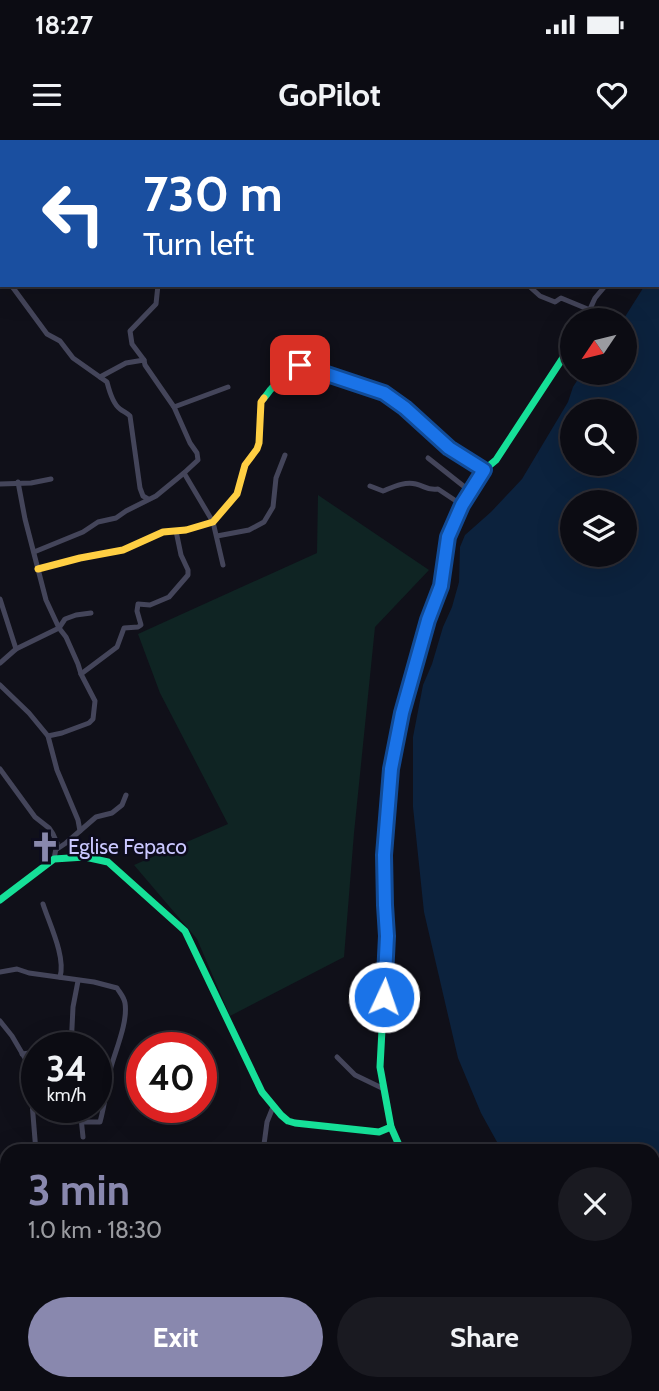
<!DOCTYPE html>
<html lang="en">
<head>
<meta charset="utf-8">
<style>
  :root { --surface:#0c0c13; --page:#1a1a21; --text:#f1f3f6; --muted:#9a9ba0; --line:#2c2c33; --accent:#8988ae }
  body { margin:0; font-family:Cabin,sans-serif; background:var(--page); color:var(--text); height:100vh; display:flex; flex-direction:column; font-size:26px; white-space:nowrap }
  * { box-sizing:border-box; margin:0 }
  p { font-size:23px; color:var(--muted) }
  .icon { flex:none; width:38px; height:38px; fill:none; stroke:currentColor; stroke-width:2; stroke-linecap:round; stroke-linejoin:round }
  .map { position:relative; flex:1; overflow:hidden }
  .sheet { position:absolute; left:0px; top:1004px; width:660px; height:247px; display:flex; flex-direction:column; background:var(--surface); border-radius:21px 21px 0 0; box-shadow:0 7px 28px #0002,0 0 0 2px var(--line) }
  .sheet>* { flex:none }
  .top-card { position:absolute; left:0px; top:0px; width:660px; height:147px; box-shadow:0 7px 28px #0002,0 0 0 2px var(--line); background:#1a4fa0; color:#fff; overflow:hidden }
  .needle { width:46px; rotate:235deg }
  .buttons { position:absolute; left:560px; top:168px; display:grid; gap:14px }
  .buttons a { display:grid; place-items:center; width:77px; height:77px; border-radius:50%; background:var(--surface); box-shadow:0 7px 28px #0002,0 0 0 2px var(--line); font-size:35px }
  .speed { position:absolute; left:21px; top:892px; display:flex; gap:14px; font-size:35px; font-weight:700; text-align:center }
  .speed>* { display:grid; place-content:center; width:91px; height:91px; border-radius:50%; background:var(--surface); box-shadow:0 7px 28px #0002,0 0 0 2px var(--line); line-height:1 }
  .speed small { font-size:18px; font-weight:400 }
  .speed .limit { border:10px solid #d22; background:#fff; color:#111 }
  .pin { position:absolute; display:grid; place-items:center; width:60px; height:60px; color:#fff; margin:-30px; border-radius:14px; box-shadow:0 4px 10px #0006 }
  .me { position:absolute; width:77px; margin:-38px; rotate:3deg; stroke-linejoin:round; filter:drop-shadow(0 0 5px #0008) }
  .turn { display:flex; align-items:center; gap:24px; height:147px; padding:0 28px; font-size:32px }
  .turn .icon { width:91px; height:91px; stroke-width:2.5 }
  .turn b { display:block; font-size:49px; line-height:60px }
  .round { display:grid; place-items:center; flex:none; width:74px; height:74px; border-radius:37px; background:var(--page) }
  .summary { display:flex; align-items:center; justify-content:space-between; height:119px; padding:0 28px }
  h1 { font-size:42px; font-weight:700; line-height:52px; color:var(--accent) }
  .button { display:flex; gap:14px; margin-top:auto; padding:14px 28px }
  .button a { flex:1; height:80px; border-radius:42px; background:var(--accent); color:#fff; font-size:28px; font-weight:700; line-height:80px; text-align:center }
  .button a+a { background:var(--page); color:var(--text) }
  .status { display:flex; justify-content:space-between; align-items:center; height:49px; padding:0 35px; background:var(--surface); direction:ltr }
  .status svg { height:19px; fill:currentColor }
  header { display:flex; justify-content:space-between; align-items:center; height:91px; padding:0 28px; background:var(--surface); font-size:32px; font-weight:700 }
  .map>svg:first-child { display:block }
  .green { fill:#0f2423 }
  .water { fill:#0c223d; fill-rule:evenodd }
  .lines { fill:none; stroke-linecap:round; stroke-linejoin:round }
  .stream { stroke:#0c223d; stroke-width:2 }
  .street { stroke:#44455a; stroke-width:5 }
  .fast { stroke:#16e098; stroke-width:7 }
  .slow { stroke:#ffcf43; stroke-width:7 }
  .route-casing { stroke:#114b97; stroke-width:18 }
  .route { stroke:#1a73e8; stroke-width:12 }
  .labels { text-anchor:middle; stroke-width:5; stroke-linejoin:round; paint-order:stroke }
  .poi-label { font-size:21px; fill:#cac8ff; stroke:#0d0c1d; text-anchor:start }
</style>
</head>
<body>
<div class="status"><b>18:27</b><svg viewBox="0 0 49 12"><path d="M0 12V9h3v3zM5 12V6h3v6zM10 12V3h3v9zM15 12V0h3v12zM26 1h20v11H26zM47 4h2v5h-2z"/></svg></div>
<header><svg class="icon" aria-label="menu" viewBox="0 0 24 24"><path d="M4 6h16M4 12h16M4 18h16"/></svg>GoPilot<svg class="icon" aria-label="heart" viewBox="0 0 24 24"><path d="M12 20l-8-8c-3-5 5-10 8-4 3-6 11-1 8 4z"/></svg></header>
<div class="map">
<svg width="659" height="1251" viewBox="0 0 659 1251">
  <rect width="100%" height="100%" fill="#101019"/>
  <!-- green -->
  <g class="green">
    <polygon points="318,355 429,430 375,487 354,693 344,817 230,876 197,799 134,725 228,684 160,553 138,494 317,413"/>
    <polygon points="533,1244 548,1244 547,1249 552,1250 559,1244 572,1244 573,1248 565,1251 528,1251"/>
  </g>
  <!-- water -->
  <path class="water" d="M659,119V1251H640L636,1244H653V1012L502,1011L481,973L458,918L424,772L413,667V597L423,545L432,524L443,487L452,467L459,442L460,407L465,395L491,372L522,339L568,262L573,247L582,233H625V180H623L645,145H658ZM572,271H625V324H572ZM572,362H625V415H572Z"/>
  <g class="lines">
    <!-- stream -->
    <g class="stream">
      <polyline points="0,1212 0,1220"/>
      <polyline points="192,1244 194,1249 202,1251"/>
      <polyline points="133,1251 134,1244"/>
    </g>
    <!-- street -->
    <g class="street">
      <polyline points="80,0 81,2"/>
      <polyline points="254,0 254,2"/>
      <polyline points="578,0 580,2"/>
      <polyline points="612,0 612,2"/>
      <polyline points="168,2 172,0"/>
      <polyline points="358,2 358,0"/>
      <polyline points="0,3 2,4"/>
      <polyline points="658,8 659,8"/>
      <polyline points="0,20 2,19"/>
      <polyline points="658,51 659,52"/>
      <polyline points="658,64 659,62"/>
      <polyline points="0,126 2,126"/>
      <polyline points="0,130 2,133"/>
      <path d="M11,145L47,194L60,201L73,218L107,242C109,250 113,264 120,269C124,272 127,273 130,276L140,348L143,356L148,359"/>
      <polyline points="158,145 156,164 130,191 132,204 144,220 145,225 174,267 190,303 197,313 198,320 184,333 213,382 223,425"/>
      <polyline points="525,145 529,146 540,156 555,162 561,158 590,170"/>
      <polyline points="585,180 595,158 606,145"/>
      <polyline points="100,237 126,223 144,220"/>
      <polyline points="174,267 228,247"/>
      <polyline points="428,318 471,352"/>
      <polyline points="18,342 25,379 46,460 59,488 66,497 78,524 81,534 95,561 93,579 89,583 62,593 48,596"/>
      <polyline points="0,344 31,343 51,339"/>
      <path d="M370,346L383,351C393,347 405,341 416,344C425,346 428,351 438,349L462,365"/>
      <polyline points="217,396 249,390 264,382 273,367 276,338 285,315"/>
      <polyline points="34,412 83,392 98,382 116,378 126,371 156,356 184,333"/>
      <polyline points="0,459 16,509"/>
      <polyline points="0,523 16,509 59,488 65,479 76,475 91,473"/>
      <polyline points="81,534 117,507 124,488 138,487 141,485 137,471 138,464 150,465 169,457 188,435 188,430 181,415 176,391"/>
      <polyline points="0,545 29,573 48,596 57,630 78,680 80,691"/>
      <polyline points="0,629 35,677 49,688 53,694 57,703 54,719"/>
      <polyline points="57,709 66,703 96,677 112,673 122,665 126,655"/>
      <path d="M43,764C49,783 66,817 60,837"/>
      <path d="M0,832L17,829L29,833L94,842L117,848C120,853 124,857 125,863C128,882 116,909 111,927C107,945 105,964 100,982H82"/>
      <polyline points="0,881 12,896 29,925 36,1012"/>
      <polyline points="71,908 73,867 78,841"/>
      <polyline points="22,914 37,912"/>
      <polyline points="337,917 355,935 384,949"/>
      <polyline points="80,968 83,997"/>
      <polyline points="263,1012 267,982 273,967"/>
      <polyline points="0,1224 7,1222"/>
      <polyline points="54,1244 55,1251"/>
      <polyline points="259,1244 260,1251"/>
      <polyline points="579,1244 583,1251"/>
      <polyline points="340,1251 346,1244"/>
    </g>
    <!-- fast -->
    <g class="fast">
      <path d="M264,258C267,255 269,251 272,248C286,236 289,248 300,225L384,253L405,268L449,308L484,330"/>
      <polyline points="0,760 54,719 85,717 108,722 185,791 262,952 281,975 288,981 295,983 379,992 391,987"/>
      <polyline points="402,1012 391,987 380,927 387,796 384,715 391,629 402,573 428,480 441,446 448,397 462,365 484,330 496,320 572,204"/>
    </g>
    <!-- slow -->
    <polyline class="slow" points="38,429 80,418 123,410 163,392 186,390 213,382 237,354 245,325 257,309 259,303 261,262 264,258"/>
  </g>
  <g class="lines">
    <!-- route casing -->
    <g class="route-casing">
      <polyline id="route" points="300,225 384,253 405,268 449,308 484,330 462,365 448,397 441,446 428,480 402,573 391,629 384,715 385,765 387,796 384,857"/>
    </g>
    <!-- route -->
    <use href="#route" class="route"/>
  </g>
  <!-- icons -->
  <defs>
    <g id="church-bare" transform="scale(2.415)"><path d="M-1.2-6h2.4v3.5h3.3v2.4h-3.3V6h-2.4V-.1h-3.3v-2.4h3.3Z" fill="#8988ae" stroke="#0d0c1d" stroke-width="2.5" paint-order="stroke"/></g>
  </defs>
  <g fill-rule="evenodd">
    <use href="#church-bare" x="45" y="707"/>
  </g>
  <g class="labels">
    <!-- poi labels -->
    <g class="poi-label">
      <text x="68" y="714">Eglise Fepaco</text>
    </g>
  </g>
</svg>
<div class="buttons">
<a><svg class="needle" viewBox="-14 -14 28 28"><path d="M0-13l5 13h-10z" fill="#e53935"/><path d="M0 13l5-13h-10z" fill="#9a9ba0"/></svg></a>
<a><svg class="icon" aria-label="search" viewBox="0 0 24 24"><circle cx="10" cy="10" r="6"/><path d="M15 15l6 6"/></svg></a>
<a><svg class="icon" aria-label="layers" viewBox="0 0 24 24"><path d="M12 4l9 5-9 5-9-5zM3 14l9 5 9-5"/></svg></a>
</div>
<div class="speed"><div>34<small>km/h</small></div><div class="limit">40</div></div>
<div class="pin" style="left:300px;top:225px;background:#d93025"><svg class="icon" aria-label="arrive" viewBox="0 0 24 24"><path d="M6 21V4h12l-3 4 3 4H6"/></svg></div>
<svg class="me" style="left:384px;top:857px" viewBox="-20 -20 40 40"><circle r="17" fill="#1a73e8" stroke="#fff" stroke-width="3"/><path d="M0-11L8 9 0 5-8 9z" fill="#fff"/></svg>
<div class="top-card">
<div class="turn"><svg class="icon" aria-label="left" viewBox="0 0 24 24"><path d="M17 20v-9H6M10 6l-5 5 5 5"/></svg><div><b>730 m</b>Turn left</div></div>
</div>
<section class="sheet">
<div class="summary"><div><h1>3 min</h1><p>1.0 km · 18:30</p></div><a class="round"><svg class="icon" aria-label="close" viewBox="0 0 24 24"><path d="M6 6l12 12M18 6L6 18"/></svg></a></div>
<div class="button"><a>Exit</a><a>Share</a></div>
</section>
</div>
</body>
</html>
